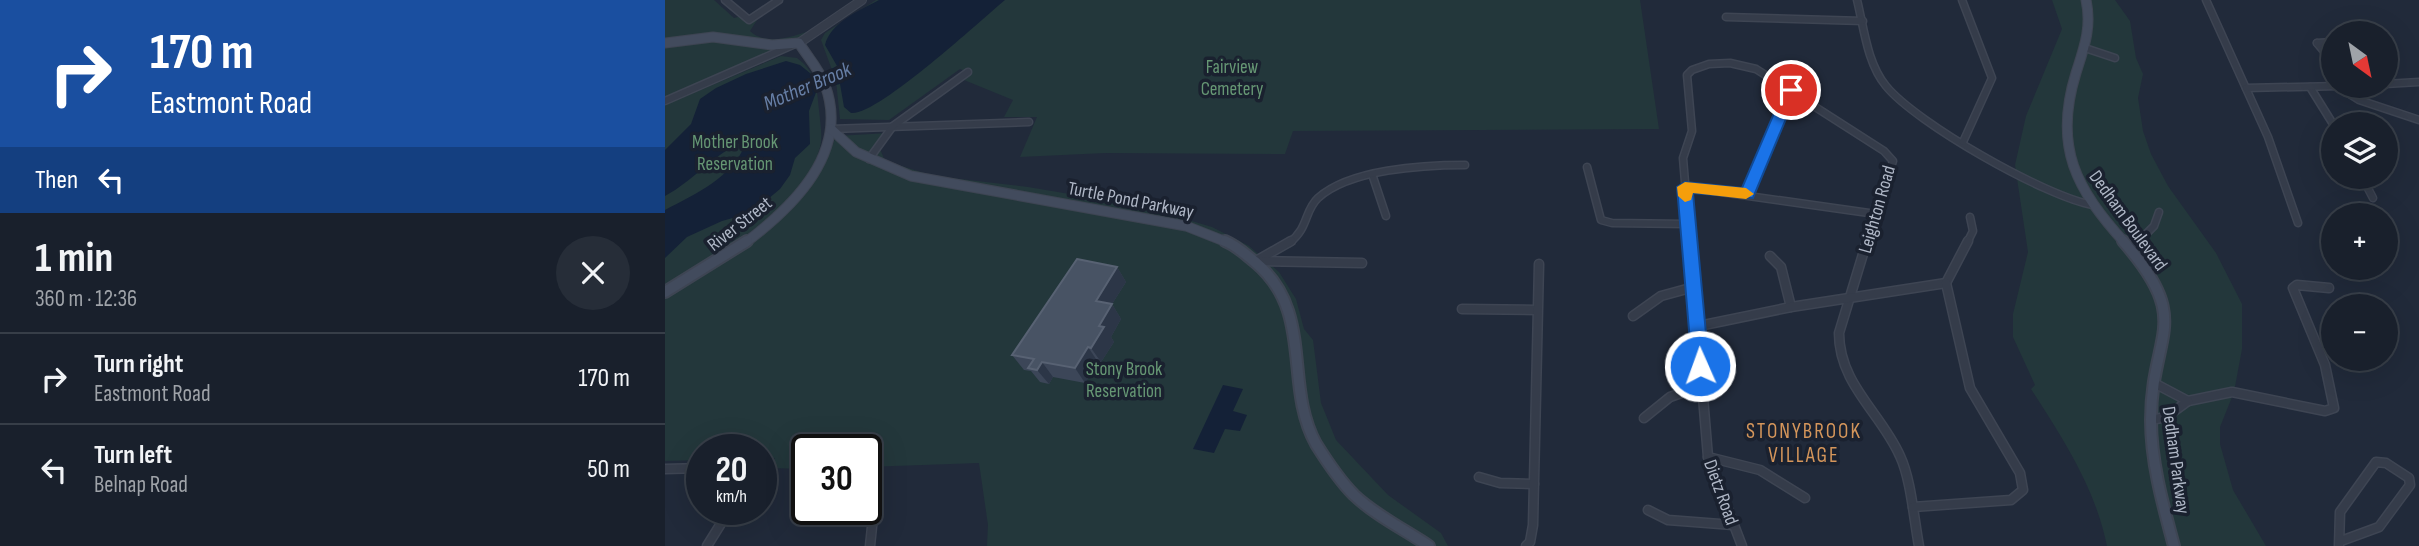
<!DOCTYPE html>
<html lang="en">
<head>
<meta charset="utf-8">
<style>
  :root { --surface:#19202c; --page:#262d38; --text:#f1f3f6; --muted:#9fa3a9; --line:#373e48 }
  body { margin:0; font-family:"Sofia Sans Condensed",sans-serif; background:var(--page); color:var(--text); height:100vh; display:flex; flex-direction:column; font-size:26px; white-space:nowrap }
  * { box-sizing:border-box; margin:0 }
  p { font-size:23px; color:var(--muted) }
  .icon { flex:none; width:38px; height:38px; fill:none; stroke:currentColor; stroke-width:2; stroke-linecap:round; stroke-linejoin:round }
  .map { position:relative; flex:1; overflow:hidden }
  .details { display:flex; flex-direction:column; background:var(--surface); width:665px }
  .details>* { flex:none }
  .guide { background:#1a4fa0; color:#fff; overflow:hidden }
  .needle { width:46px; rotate:147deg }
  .tools { position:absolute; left:1656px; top:21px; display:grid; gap:14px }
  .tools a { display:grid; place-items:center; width:77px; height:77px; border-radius:50%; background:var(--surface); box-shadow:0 7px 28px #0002,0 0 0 2px var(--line); font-size:35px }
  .speed { position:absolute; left:21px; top:434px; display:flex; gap:14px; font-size:35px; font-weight:700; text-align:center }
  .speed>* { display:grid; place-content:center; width:91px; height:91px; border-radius:50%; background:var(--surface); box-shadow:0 7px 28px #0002,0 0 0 2px var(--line); line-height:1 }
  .speed small { font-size:18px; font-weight:400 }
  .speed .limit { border:4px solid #111; border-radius:10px; background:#fff; color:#111 }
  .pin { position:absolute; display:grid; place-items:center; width:60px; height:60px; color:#fff; margin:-30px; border:4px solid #fff; border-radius:50%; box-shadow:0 2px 7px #0007 }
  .me { position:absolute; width:77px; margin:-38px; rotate:358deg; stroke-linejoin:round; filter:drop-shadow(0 0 5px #0008) }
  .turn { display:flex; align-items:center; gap:24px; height:147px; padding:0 35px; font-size:32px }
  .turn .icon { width:91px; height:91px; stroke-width:2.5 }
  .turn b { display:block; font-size:49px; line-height:60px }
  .then { display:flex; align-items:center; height:66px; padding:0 35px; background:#0003; gap:14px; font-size:26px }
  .round { display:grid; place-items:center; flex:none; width:74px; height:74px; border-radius:37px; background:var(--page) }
  .head { display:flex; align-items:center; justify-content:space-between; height:119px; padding:0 35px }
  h1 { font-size:42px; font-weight:700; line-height:52px }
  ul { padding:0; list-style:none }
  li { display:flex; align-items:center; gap:21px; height:91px; padding:0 35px; border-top:2px solid var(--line) }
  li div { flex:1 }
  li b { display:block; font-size:26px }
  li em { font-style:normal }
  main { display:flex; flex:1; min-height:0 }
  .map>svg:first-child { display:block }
  .green { fill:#23373b }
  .water { fill:#142137 }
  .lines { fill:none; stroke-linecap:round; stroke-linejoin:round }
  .minor-far1-casing { stroke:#3e4553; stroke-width:9 }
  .minor-casing { stroke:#3e4553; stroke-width:11 }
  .tertiary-casing { stroke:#3e4553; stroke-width:10 }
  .secondary-far1-casing { stroke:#3e4553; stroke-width:11 }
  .secondary-casing { stroke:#3e4553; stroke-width:14 }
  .minor-far1 { stroke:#353c4a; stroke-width:6 }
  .minor { stroke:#353c4a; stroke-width:8 }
  .tertiary { stroke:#353c4a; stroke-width:8 }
  .secondary-far1 { stroke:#424b5d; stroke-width:9 }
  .secondary { stroke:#424b5d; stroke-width:10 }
  .wall { fill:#3c4658 }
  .shaded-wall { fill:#2c3647 }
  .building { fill:#485364; stroke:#586273; stroke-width:2 }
  .route { fill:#1a73e8; stroke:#114b97; stroke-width:2 }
  .slow { fill:#f59e0b }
  .labels { text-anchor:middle; stroke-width:7; stroke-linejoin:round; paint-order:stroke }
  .park-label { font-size:19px; fill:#669774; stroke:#1a212f }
  .street-label { font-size:19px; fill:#afb7c6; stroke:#1a212f }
  .water-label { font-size:21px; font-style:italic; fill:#677fa6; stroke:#1a212f }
  .neighbourhood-label { font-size:21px; letter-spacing:2px; fill:#d5965b; stroke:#1a212f }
</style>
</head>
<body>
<main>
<section class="details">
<div class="guide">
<div class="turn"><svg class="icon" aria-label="right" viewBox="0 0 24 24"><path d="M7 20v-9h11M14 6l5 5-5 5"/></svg><div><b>170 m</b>Eastmont Road</div></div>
<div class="then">Then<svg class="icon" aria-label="left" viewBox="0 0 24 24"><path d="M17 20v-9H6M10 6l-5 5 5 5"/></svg></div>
</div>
<div class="head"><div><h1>1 min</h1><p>360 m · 12:36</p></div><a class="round"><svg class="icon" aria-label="close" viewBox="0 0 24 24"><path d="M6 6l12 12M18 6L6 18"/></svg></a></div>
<ul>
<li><svg class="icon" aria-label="right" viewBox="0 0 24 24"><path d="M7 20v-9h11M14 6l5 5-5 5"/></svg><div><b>Turn right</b><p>Eastmont Road</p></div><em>170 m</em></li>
<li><svg class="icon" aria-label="left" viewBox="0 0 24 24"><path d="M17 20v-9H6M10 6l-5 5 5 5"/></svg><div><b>Turn left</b><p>Belnap Road</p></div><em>50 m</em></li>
</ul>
</section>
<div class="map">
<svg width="1754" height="546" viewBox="0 0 1754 546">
  <rect width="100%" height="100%" fill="#212a3a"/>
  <!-- green -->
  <g class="green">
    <path d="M0,0H49L69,18L85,14L94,17L85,31C102,47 129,36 147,30L125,44L0,98Z"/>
    <polygon points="211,0 975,0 994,129 628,131 620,154 440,153 355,157 372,117 339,117 348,100 299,80 307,74 295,69 224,120 175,119 171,81 156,40 160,33"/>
    <path d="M1387,0H1450L1465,21L1471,58L1478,74L1473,98L1478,131L1486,154L1503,186L1551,253L1577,304V349L1569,392L1555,427V444L1568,490L1601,546H1442C1430,487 1398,439 1366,389L1370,385L1348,337V314L1363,252L1350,165L1361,116L1397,29Z"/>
    <path d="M116,56L132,58C151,72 152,88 154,110C155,122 158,136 155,147C140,207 50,258 0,284V105Z"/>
    <path d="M224,133L215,149L220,161L269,176L363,187L476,206L547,227L584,246L614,272L631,299L639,329L648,340L656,403L671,440L723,495L776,533L783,546H322L323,525L314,463L201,467V450H142V469L105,468L110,458L96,457V450H37V460L0,461V299C69,258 142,214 171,136Z"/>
  </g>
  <!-- water -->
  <g class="water">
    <path d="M214,0H340C316,20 211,117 186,113L179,107L175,84L152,90L144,111L145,144L130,158L125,175L115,189L97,204L82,214L57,221L22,237L0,258V210C32,193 67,178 81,143L77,142C48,155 28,181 0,196V150L26,124L35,99L51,88L81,74L121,61L135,65L150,77L172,66L160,45C165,23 195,10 214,0Z"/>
    <polygon points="558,385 578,389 568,411 582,415 575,431 560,429 549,453 528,449"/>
  </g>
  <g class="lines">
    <!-- minor-far1 casing -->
    <g class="minor-far1-casing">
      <g id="minor-far1">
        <polyline points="60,0 84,20 114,0"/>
        <path d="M1192,0C1199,28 1202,63 1221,86C1251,123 1381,197 1428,205"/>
        <polyline points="1297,0 1327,78 1298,142"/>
        <polyline points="1541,0 1603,137 1633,223"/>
        <polyline points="1061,17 1198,21"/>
        <polyline points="1652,43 1668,62"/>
        <polyline points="1652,43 1668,42"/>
        <polyline points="1420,48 1450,58"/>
        <polyline points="1720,84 1754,82"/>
        <polyline points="1672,86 1694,100 1754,120"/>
        <polyline points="1645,87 1668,124"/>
        <polyline points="1581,88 1675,86"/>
        <polyline points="0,101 128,45"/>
        <polyline points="166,129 364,122"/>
        <polyline points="204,159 228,126 303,72"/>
        <polyline points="922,167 936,220 947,223 1022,224"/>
        <polyline points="708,177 721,216"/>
        <polyline points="1697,177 1708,198"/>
        <polyline points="1020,187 1211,214"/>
        <polyline points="1083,194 1094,160 1126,90"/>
        <path d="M624,243C644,228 639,211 653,198C685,169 758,165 800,165"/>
        <polyline points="1025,243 1018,158 1027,131 1022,75 1027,70 1044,64 1065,63 1091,69 1219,151 1228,161 1202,243"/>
        <polyline points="1302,243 1308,231 1305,217"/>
        <polyline points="1472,243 1489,226 1494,212"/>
      </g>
    </g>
    <!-- minor casing -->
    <g class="minor-casing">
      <g id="minor">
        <polyline points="1025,241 1043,457 1077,546"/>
        <path d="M1202,241L1174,333C1174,384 1216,413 1235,456C1246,479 1249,520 1254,546"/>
        <polyline points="1467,248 1474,241"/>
        <polyline points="1105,256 1116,267 1126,307"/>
        <polyline points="591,261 626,241"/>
        <polyline points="595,261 697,263"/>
        <polyline points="797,309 872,310"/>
        <polyline points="968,316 996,296 1029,287"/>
        <polyline points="1034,326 1126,307 1281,283 1303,241"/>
        <polyline points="1523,401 1567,392 1660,411 1669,408 1660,365 1628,288 1632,285 1664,288"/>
        <polyline points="979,418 1005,397 1036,386"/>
        <polyline points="1486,420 1501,417 1523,401 1489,383"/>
        <polyline points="1043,457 1095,470 1140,498"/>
        <polyline points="0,469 37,468"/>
        <polyline points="814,477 835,483 869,484"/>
        <polyline points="1248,507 1346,500 1358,490 1355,473 1305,388 1281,283"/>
        <polyline points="983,510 1003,520 1068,525"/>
        <polyline points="42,546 65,509"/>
        <polyline points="205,546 210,498"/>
        <polyline points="861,546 865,542 868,525 874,264"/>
        <polyline points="1674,546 1675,512 1711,462 1721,463 1744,478 1745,485 1714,527 1676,541"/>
      </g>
    </g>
    <!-- tertiary casing -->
    <g class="tertiary-casing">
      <polyline id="tertiary" points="134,43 197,0"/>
    </g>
    <!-- secondary-far1 casing -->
    <g class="secondary-far1-casing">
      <g id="secondary-far1">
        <path d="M1421,0C1427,27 1419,48 1411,73C1388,147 1411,189 1460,243"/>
        <path d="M0,43L48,37L107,45L134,43C142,56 155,70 160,85C185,152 129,206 80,243"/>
        <polyline points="166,129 191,152 246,176 521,226 564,243"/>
      </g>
    </g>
    <!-- secondary casing -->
    <g class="secondary-casing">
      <g id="secondary">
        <path d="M560,241C572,246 580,254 590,262C650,312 618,384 651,444C661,460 676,482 689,495C710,515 740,530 764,546"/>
        <path d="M1458,241C1530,323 1486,332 1486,420C1486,463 1498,505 1509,546"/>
        <polyline points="0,292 82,241"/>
      </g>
    </g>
    <!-- minor-far1 -->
    <use href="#minor-far1" class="minor-far1"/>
    <!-- minor -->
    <use href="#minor" class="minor"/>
    <!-- tertiary -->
    <use href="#tertiary" class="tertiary"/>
    <!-- secondary-far1 -->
    <use href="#secondary-far1" class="secondary-far1"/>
    <!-- secondary -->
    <use href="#secondary" class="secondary"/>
  </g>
  <!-- wall -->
  <polygon class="wall" points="452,267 461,282 447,304 456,319 446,337 449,342 436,362 433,362 420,383 388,377 384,384 375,382 366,371 359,370 347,355"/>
  <!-- shaded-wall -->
  <g class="shaded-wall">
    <polygon points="452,267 461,282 447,304 456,319 446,337 449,342 436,362 426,348 434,326 431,301"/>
    <polygon points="423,347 433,362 420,383 410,368"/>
    <polygon points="377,362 388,377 384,384 372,370"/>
  </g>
  <!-- building -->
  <polygon class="building" points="412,259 452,267 431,301 447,304 434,326 439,327 426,348 423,347 410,368 377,362 372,370 363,368 369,359 347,355"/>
  <!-- route -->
  <polygon class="route" points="1126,86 1133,90 1088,198 1028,193 1044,366 1035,373 1027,366 1012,187 1020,182 1077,188 1119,90"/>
  <!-- slow -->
  <polygon class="slow" points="1020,182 1081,188 1089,194 1081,199 1028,193 1026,200 1020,202 1013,196 1012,187"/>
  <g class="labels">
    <!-- park labels -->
    <g class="park-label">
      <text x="567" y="73">Fairview<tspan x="567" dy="22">Cemetery</tspan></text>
      <text x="70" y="148">Mother Brook<tspan x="70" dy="22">Reservation</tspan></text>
      <text x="459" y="375">Stony Brook<tspan x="459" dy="22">Reservation</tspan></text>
    </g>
    <!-- street labels -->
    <g class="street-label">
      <text transform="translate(466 199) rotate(11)" y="7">Turtle Pond Parkway</text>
      <text transform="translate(1211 209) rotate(-74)" y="7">Leighton Road</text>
      <text transform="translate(1464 220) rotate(54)" y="7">Dedham Boulevard</text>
      <text transform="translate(74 223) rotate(-38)" y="7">River Street</text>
      <text transform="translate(1512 460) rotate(82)" y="7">Dedham Parkway</text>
      <text transform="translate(1057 492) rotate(70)" y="7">Dietz Road</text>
    </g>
    <!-- water labels -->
    <g class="water-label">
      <text transform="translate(142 86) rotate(-23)" y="7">Mother Brook</text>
    </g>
    <!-- neighbourhood labels -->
    <g class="neighbourhood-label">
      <text x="1139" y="438">STONYBROOK<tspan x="1139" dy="24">VILLAGE</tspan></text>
    </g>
  </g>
</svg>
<div class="tools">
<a><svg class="needle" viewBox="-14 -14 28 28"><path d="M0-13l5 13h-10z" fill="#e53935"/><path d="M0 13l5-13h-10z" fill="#9fa3a9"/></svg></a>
<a><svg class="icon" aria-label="layers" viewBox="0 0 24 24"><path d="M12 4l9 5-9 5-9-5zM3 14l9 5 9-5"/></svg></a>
<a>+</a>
<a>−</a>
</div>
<div class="speed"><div>20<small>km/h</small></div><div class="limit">30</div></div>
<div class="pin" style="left:1126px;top:90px;background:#d93025"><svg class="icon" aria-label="arrive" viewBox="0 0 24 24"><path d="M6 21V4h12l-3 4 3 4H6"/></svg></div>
<svg class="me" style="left:1035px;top:366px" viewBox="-20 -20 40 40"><circle r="17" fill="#1a73e8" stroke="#fff" stroke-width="3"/><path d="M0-11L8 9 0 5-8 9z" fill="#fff"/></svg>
</div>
</main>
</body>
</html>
